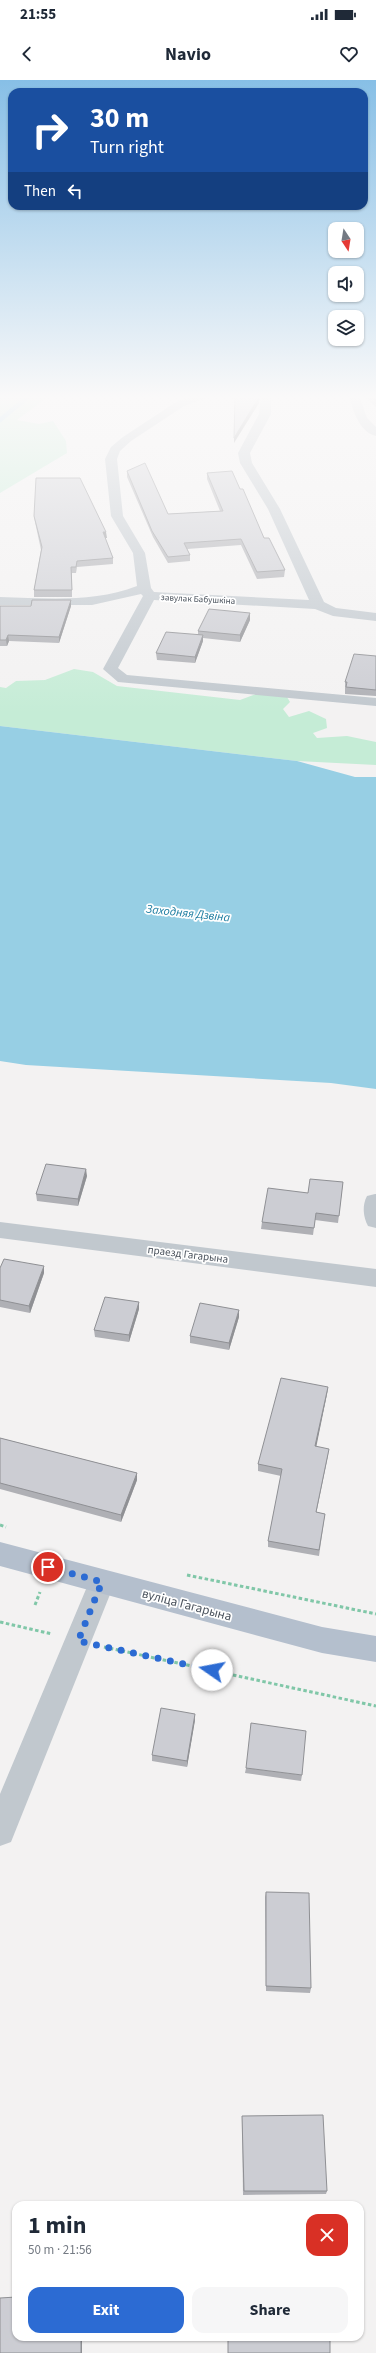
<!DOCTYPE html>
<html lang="en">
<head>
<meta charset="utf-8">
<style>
  :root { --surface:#fff; --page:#f6f6f7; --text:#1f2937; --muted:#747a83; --accent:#2c6bd3 }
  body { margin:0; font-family:"Source Sans 3",sans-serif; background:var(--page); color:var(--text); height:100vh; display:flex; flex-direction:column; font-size:15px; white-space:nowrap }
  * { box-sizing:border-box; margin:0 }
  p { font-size:13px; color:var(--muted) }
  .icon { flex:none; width:22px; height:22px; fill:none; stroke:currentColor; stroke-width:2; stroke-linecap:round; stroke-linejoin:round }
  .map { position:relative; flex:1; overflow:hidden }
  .sheet { position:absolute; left:12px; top:2121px; width:352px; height:140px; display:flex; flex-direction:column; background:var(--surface); border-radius:12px; box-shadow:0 1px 3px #0004 }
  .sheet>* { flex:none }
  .banner { position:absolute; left:8px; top:8px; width:360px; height:122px; border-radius:12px; box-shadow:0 1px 3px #0004; background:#1a4fa0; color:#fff; overflow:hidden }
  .needle { width:26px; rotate:168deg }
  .fabs { position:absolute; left:328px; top:142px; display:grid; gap:8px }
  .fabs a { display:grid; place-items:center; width:36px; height:36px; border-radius:8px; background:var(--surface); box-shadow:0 1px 3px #0004; font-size:20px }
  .pin { position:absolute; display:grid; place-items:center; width:34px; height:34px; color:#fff; margin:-17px; border:2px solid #fff; border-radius:50%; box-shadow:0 1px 4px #0007 }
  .me { position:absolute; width:44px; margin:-22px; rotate:282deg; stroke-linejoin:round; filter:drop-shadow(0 0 3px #0008) }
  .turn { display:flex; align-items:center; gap:14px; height:84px; padding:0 16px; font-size:18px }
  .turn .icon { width:52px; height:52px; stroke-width:2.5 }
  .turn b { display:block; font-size:28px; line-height:34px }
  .then { display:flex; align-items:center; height:38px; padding:0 16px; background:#0003; gap:8px; font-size:15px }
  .round { display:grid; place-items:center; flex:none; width:42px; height:42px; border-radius:12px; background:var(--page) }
  .headline { display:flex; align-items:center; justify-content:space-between; height:68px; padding:0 16px }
  h1 { font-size:24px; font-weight:700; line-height:30px }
  .primary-button { display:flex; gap:8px; margin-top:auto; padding:8px 16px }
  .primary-button a { flex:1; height:46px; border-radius:12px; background:var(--accent); color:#fff; font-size:16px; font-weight:700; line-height:46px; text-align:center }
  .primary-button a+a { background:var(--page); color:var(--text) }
  .status { display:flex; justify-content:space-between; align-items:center; height:28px; padding:0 20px; background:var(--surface); direction:ltr }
  .status svg { height:11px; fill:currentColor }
  header { display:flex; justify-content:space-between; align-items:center; height:52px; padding:0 16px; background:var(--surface); font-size:18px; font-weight:700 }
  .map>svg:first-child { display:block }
  .green { fill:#c5ecd6 }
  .water { fill:#97cfe4 }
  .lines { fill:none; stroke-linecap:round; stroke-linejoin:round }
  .stream { stroke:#97cfe4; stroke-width:4.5 }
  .path { stroke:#80c7a8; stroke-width:3; stroke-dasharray:3.5 2.5; stroke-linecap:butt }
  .minor { fill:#c1c8ce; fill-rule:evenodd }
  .major { fill:#b4bfcd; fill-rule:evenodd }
  .wall { fill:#afb0b5 }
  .shaded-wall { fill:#8f9094 }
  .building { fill:#cccdd3; stroke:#8f9094 }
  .route { stroke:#2c6bd3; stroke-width:7; stroke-dasharray:0 12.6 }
  .labels { text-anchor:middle; stroke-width:3.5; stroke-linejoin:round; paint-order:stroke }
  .far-street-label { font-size:9px; fill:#4b535d; stroke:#fff }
  .street-label { font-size:11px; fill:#4b535d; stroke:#fff }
  .water-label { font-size:12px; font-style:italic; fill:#1b7ca0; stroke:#fff }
  .near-street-label { font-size:13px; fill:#4b535d; stroke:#fff }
</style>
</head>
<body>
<div class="status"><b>21:55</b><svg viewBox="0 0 49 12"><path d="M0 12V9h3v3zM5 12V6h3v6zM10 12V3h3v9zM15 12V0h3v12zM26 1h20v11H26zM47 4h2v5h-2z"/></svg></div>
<header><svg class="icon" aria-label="back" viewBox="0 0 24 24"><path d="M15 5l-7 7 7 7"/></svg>Navio<svg class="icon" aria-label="heart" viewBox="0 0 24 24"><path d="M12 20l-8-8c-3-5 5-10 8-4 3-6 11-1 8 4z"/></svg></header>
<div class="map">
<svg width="376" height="2273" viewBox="0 0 376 2273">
  <rect width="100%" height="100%" fill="#f3f2f2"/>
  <!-- green -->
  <g class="green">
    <polygon points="0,316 49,316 17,340 39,344 53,341 66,361 67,373 0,413"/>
    <polygon points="74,589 93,592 117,606 240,620 256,614 287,617 290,622 283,629 289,637 309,631 326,639 327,648 313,653 317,658 347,656 376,662 376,685 297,681 0,646 0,607 6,608 16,601 45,600"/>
  </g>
  <!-- water -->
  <polygon class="water" points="0,646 297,681 355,697 376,697 376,1009 331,1003 26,985 0,981"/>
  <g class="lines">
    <!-- stream -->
    <polyline class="stream" points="0,340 29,316"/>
    <!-- path -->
    <g class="path">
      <polyline points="0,1445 6,1447"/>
      <polyline points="187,1495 376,1534"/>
      <polyline points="35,1525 40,1512"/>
      <polyline points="0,1542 52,1554"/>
      <polyline points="104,1567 376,1626"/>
    </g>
    <!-- minor -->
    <g class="minor">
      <path d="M196,316H212L184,326L131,361L120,371L117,379L123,436L145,473L151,508L154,512L309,520L268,429L240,383L238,373L259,334L261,316H271V334L250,373L252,383L280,429L324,522L336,528L376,533V541L333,536L315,529L154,520L118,588L127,595L376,618V626L118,602L103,589L143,516L141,514L92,525H0V517C46,518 93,523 137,506L133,473L111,436L105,379L111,367L123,357L176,322Z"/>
      <path d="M349,316H359L367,338L376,347V356C359,352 353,330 349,316Z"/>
      <path d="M375,1114H376V1148L368,1146C363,1137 362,1125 367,1116Z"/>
      <polygon points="0,1142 376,1189 376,1207 0,1158"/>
      <polygon points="102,1490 112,1493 115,1502 11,1762 0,1766 0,1714 89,1502 92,1493"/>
    </g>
    <!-- major -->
    <polygon class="major" points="0,1462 322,1547 376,1556 376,1582 322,1573 0,1486"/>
  </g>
  <!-- wall -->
  <g class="wall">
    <polygon points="364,316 376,316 376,327"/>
    <polygon points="127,391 168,434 220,431 207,399 207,393 240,409 264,458 285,490 284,497 257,499 241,465 187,469 190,475 190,481 168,483 153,457 127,397"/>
    <polygon points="34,436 107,458 105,458 113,478 113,484 77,487 76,493 72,493 72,517 34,517 34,510 41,470 35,442"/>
    <polygon points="71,520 71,526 59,563 9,561 7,566 0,566 0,526 31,526"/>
    <polygon points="250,540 240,562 203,558 203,561 195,583 157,580 156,573 198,554 198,551"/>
    <polygon points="376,576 376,616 345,614 345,602"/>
    <polygon points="87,1096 78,1126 37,1121 36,1114"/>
    <polygon points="343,1102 338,1143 315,1140 313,1155 261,1149 262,1142 308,1113"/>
    <polygon points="0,1188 44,1193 30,1233 0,1227"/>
    <polygon points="139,1222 139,1229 129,1262 95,1257 94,1250"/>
    <polygon points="239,1237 229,1270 190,1263 190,1256"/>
    <polygon points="328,1307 327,1314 316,1366 328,1375 316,1432 325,1434 319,1476 268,1467 268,1461 281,1396 258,1391 258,1384"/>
    <polygon points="0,1358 137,1393 137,1400 121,1442 0,1409"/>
    <polygon points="195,1640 187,1687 152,1681 152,1675"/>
    <polygon points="246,1688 302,1695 301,1701 245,1693"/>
    <polygon points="266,1812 311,1908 310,1913 266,1911 265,1817"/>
    <polygon points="242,2036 327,2111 326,2114 243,2115"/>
  </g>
  <!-- shaded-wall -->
  <g class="shaded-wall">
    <polygon points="259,316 260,316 259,323 234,363 234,358"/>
    <polygon points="103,452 106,452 107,458 103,458"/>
    <polygon points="71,520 71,526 59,563 59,557"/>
    <polygon points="250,533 250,540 240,562 240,555"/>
    <polygon points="8,555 9,561 7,566 6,560"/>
    <polygon points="203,555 203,561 195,583 195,577"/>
    <polygon points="86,1089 87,1096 78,1126 78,1119"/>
    <polygon points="44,1186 44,1193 30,1233 29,1226"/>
    <polygon points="139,1222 139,1229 129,1262 129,1255"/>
    <polygon points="239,1230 239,1237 229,1270 229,1263"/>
    <polygon points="328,1307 327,1314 315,1373 315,1366"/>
    <polygon points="329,1369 328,1375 315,1439 316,1432"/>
    <polygon points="137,1393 137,1400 121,1442 121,1435"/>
    <polygon points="195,1634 195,1640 187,1687 187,1681"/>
    <rect x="81" y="2257" width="1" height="16"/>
  </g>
  <!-- building -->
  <g class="building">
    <polygon points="235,316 259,316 259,317 234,358"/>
    <polygon points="371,316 376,316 376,321"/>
    <polygon points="145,383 168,434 223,431 207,393 232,391 240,409 243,409 264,458 269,458 285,490 257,492 241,459 184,463 190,475 168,477 152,451 127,391"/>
    <polygon points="36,398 80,398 106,452 103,452 113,478 77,481 76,487 71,487 72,510 34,510 42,467 34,436"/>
    <polygon points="32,520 71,520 59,557 8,555 6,560 0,560 0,526 31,526"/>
    <polygon points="209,529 250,533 240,555 198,551"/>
    <polygon points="166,552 203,555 195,577 156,573"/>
    <polygon points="354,574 376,576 376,610 346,607 347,602 345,602"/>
    <polygon points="46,1084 86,1089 78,1119 36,1114"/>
    <polygon points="310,1099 343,1102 339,1136 316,1133 314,1148 262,1142 268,1108 308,1113"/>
    <polygon points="4,1179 44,1186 29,1226 0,1220 0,1188"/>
    <polygon points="105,1217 139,1222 129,1255 94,1250"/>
    <polygon points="200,1223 239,1230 229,1263 190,1256"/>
    <polygon points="281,1298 328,1307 315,1366 329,1369 316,1432 325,1434 319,1470 268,1461 282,1389 258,1384"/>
    <polygon points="0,1358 137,1393 121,1435 0,1403"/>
    <polygon points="161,1628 195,1634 187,1681 152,1675"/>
    <polygon points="251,1643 306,1651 302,1695 246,1688"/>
    <polygon points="266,1812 309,1813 311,1908 266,1906"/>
    <polygon points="323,2035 327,2111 244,2111 242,2036"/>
    <polygon points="16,2217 16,2257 81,2257 81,2273 0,2273 0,2218"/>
    <rect x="228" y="2257" width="102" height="16"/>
  </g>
  <!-- sky -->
  <linearGradient id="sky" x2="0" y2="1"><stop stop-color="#87bfe6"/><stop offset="0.5" stop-color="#faf9f9"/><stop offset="1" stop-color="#faf9f9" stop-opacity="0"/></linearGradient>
  <rect width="376" height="634" fill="url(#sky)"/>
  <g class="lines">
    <!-- route -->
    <polyline class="route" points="48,1487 102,1502 78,1561 212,1590"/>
  </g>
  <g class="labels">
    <!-- far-street labels -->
    <g class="far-street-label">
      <text transform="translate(198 519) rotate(3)" y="3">завулак Бабушкіна</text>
    </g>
    <!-- street labels -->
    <g class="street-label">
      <text transform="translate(188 1174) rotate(7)" y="4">праезд Гагарына</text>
    </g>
    <!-- water labels -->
    <g class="water-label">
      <text transform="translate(188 833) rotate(6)" y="4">Заходняя Дзвіна</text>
    </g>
    <!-- near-street labels -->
    <g class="near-street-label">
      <text transform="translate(187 1524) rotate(15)" y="5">вуліца Гагарына</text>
    </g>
  </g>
</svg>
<div class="fabs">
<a><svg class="needle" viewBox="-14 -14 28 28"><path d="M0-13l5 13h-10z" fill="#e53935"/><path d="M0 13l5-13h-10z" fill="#747a83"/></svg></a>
<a><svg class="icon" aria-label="sound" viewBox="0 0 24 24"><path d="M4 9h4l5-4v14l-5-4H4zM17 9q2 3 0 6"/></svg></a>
<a><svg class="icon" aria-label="layers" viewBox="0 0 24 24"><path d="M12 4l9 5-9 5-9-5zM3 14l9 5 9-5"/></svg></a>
</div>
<div class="pin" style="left:48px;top:1487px;background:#d93025"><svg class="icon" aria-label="arrive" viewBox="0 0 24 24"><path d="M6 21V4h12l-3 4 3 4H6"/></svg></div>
<svg class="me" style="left:212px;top:1590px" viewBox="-20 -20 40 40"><circle r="19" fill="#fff"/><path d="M0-13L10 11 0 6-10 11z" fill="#2c6bd3"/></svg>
<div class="banner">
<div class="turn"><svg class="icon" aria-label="right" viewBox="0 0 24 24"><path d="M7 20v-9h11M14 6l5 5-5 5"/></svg><div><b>30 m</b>Turn right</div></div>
<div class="then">Then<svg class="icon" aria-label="left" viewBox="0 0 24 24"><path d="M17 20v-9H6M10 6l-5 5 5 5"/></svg></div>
</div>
<section class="sheet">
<div class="headline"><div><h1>1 min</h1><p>50 m · 21:56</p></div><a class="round" style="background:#d93025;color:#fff"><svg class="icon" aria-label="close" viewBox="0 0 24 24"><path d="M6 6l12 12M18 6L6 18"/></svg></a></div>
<div class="primary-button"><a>Exit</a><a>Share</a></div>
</section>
</div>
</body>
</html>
